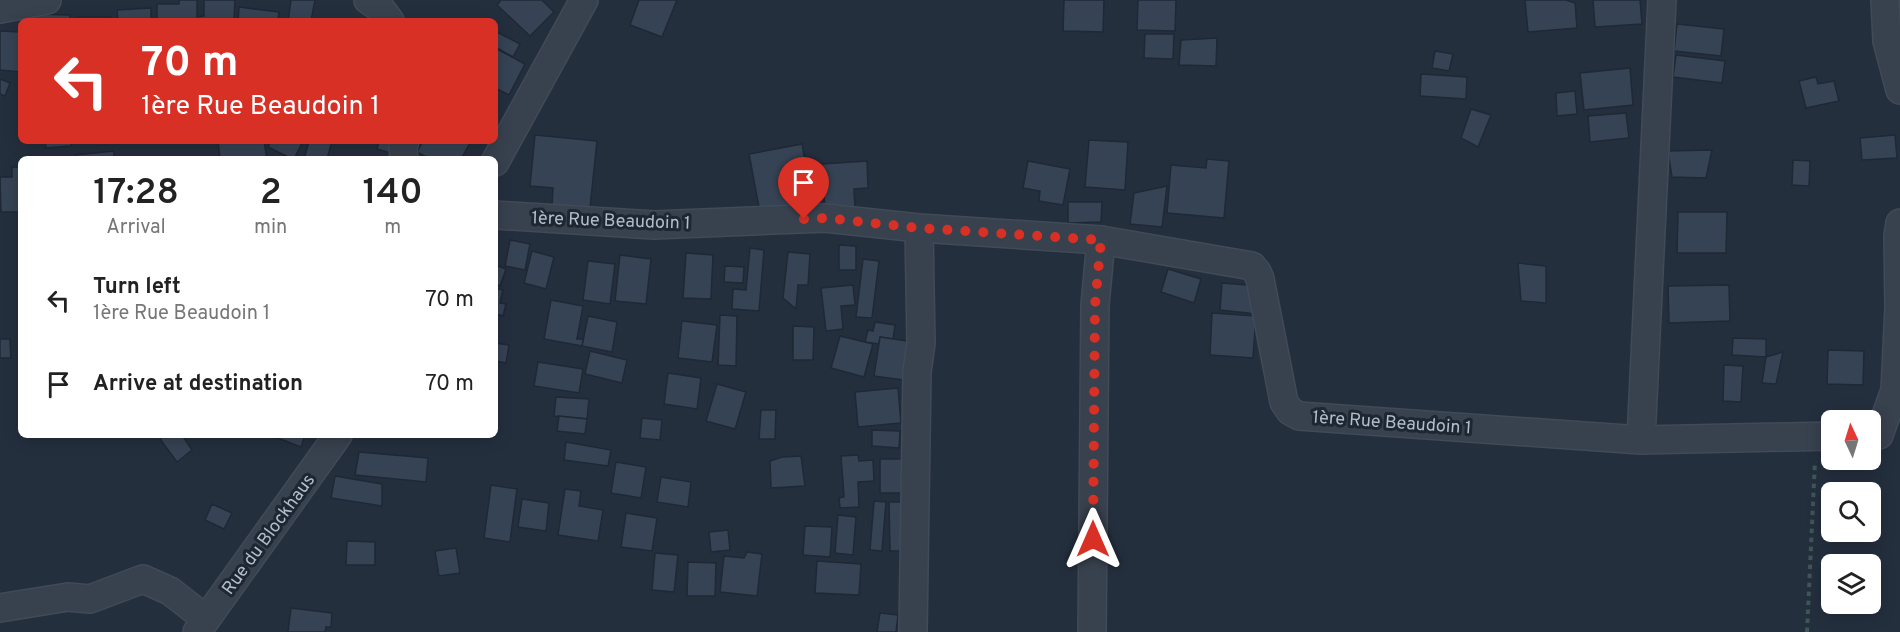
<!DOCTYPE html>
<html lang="en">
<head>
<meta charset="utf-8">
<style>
  :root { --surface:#fff; --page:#f6f6f6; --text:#222; --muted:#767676 }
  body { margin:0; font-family:Overpass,sans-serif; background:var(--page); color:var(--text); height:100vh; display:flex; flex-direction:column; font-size:22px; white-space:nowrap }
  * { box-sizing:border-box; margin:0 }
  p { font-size:20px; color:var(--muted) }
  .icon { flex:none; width:33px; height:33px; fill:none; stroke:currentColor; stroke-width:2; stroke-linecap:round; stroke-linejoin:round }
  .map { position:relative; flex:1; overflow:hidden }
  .details { position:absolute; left:18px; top:156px; width:480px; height:282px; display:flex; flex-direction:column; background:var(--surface); border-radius:9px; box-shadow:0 3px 15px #0003 }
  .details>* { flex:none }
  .banner { position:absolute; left:18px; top:18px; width:480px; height:126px; border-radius:9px; box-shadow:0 3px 15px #0003; background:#d93025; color:#fff; overflow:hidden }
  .needle { width:39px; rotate:356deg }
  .fabs { position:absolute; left:1821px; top:410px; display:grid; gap:12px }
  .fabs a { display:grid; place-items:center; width:60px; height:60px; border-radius:9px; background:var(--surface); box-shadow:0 3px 15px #0003; font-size:30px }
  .pin { position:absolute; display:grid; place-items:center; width:51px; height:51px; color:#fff; margin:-62px -26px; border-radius:50% 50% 50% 0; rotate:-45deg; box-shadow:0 0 6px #0007 }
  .pin .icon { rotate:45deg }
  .me { position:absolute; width:66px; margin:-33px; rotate:0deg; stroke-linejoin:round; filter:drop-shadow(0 0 4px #0008) }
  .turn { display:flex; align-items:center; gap:21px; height:126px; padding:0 24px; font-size:27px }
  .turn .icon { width:78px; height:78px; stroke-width:2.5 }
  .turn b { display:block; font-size:42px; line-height:51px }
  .eta { display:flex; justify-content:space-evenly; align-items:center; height:102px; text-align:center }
  .eta b { font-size:36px; font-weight:600; line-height:42px }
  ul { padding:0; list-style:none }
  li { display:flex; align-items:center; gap:18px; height:84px; padding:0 24px }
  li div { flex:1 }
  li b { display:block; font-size:22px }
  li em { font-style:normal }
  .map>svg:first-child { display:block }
  .building { fill:#364354; stroke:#1f2835; stroke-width:1.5 }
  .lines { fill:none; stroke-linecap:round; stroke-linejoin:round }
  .minor-casing { stroke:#414a57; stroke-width:30 }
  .path { stroke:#3f5557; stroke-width:4; stroke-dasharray:4.5 4.5; stroke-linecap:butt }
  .minor { stroke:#38414e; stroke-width:27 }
  .route { stroke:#d93025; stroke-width:10; stroke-dasharray:0 18 }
  .labels { text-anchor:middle; stroke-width:6; stroke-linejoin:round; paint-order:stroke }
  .street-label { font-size:18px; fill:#b4bcc9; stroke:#1d2633 }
</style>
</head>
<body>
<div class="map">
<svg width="1900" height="632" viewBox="0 0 1900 632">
  <rect width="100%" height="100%" fill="#242f3e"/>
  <!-- building -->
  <g class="building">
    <polygon points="179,0 197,0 197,17 204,16 204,0 235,0 234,21 157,21 157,4 179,4"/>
    <polygon points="291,0 315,0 311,21 288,21"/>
    <polygon points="501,0 542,0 554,12 530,36 497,5"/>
    <polygon points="639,0 677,0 662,37 630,25"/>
    <polygon points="1064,0 1104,0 1103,32 1063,31"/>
    <polygon points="1138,0 1176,0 1175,31 1137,30"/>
    <polygon points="1525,0 1566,0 1575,3 1577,28 1528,32"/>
    <polygon points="1593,0 1640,0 1642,24 1595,27"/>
    <polygon points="239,7 279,12 278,21 238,21"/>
    <polygon points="151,8 151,21 118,21 117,10"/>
    <polygon points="29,14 70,15 70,21 29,21"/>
    <rect x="78" y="17" width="33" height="4"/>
    <polygon points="1677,24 1724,29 1721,56 1674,51"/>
    <polygon points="0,31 21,32 21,72 0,70"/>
    <polygon points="495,31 520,44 513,57 495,47"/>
    <polygon points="1145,34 1174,34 1173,59 1144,58"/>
    <polygon points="1217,38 1216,66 1179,65 1181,40"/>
    <polygon points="497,49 525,64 509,95 495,88 495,54"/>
    <polygon points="1435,51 1453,54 1449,71 1432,68"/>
    <polygon points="1676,55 1725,61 1722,83 1673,77"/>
    <polygon points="1630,68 1633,105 1584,110 1580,73"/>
    <polygon points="1421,74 1467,77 1466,99 1420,96"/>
    <polygon points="1816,77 1818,84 1834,81 1839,101 1806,108 1799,81"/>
    <polygon points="0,79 10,83 5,96 0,94"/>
    <polygon points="1575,91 1577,114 1557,116 1556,93"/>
    <polygon points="1471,109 1491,115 1478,147 1461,138"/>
    <polygon points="1626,113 1629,138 1590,142 1588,116"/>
    <polygon points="535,135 597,141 590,208 552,205 553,188 530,186"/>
    <polygon points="1895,135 1897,158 1862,160 1860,138"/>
    <polygon points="1089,140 1128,142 1125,190 1085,187"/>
    <polygon points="45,141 71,141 71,146 46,148"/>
    <polygon points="218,141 264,141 267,159 220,159"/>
    <polygon points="271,141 298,141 302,143 294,159 292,159 268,147"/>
    <polygon points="309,141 332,141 327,159 304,159"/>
    <polygon points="379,141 402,141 397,155 377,149"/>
    <polygon points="423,141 465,141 470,143 461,159 430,159 417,152"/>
    <polygon points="802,144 814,209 761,218 749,154"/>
    <polygon points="1712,150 1706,178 1672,177 1668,151"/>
    <polygon points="114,151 114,159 75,159 75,155"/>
    <polygon points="1207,159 1229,161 1224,218 1167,213 1171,165 1206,168"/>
    <polygon points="1793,160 1810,161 1809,186 1792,185"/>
    <polygon points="867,161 868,188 854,189 855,209 825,211 822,164"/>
    <polygon points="1028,161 1070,169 1063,205 1039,201 1040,191 1023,188"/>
    <polygon points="12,167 21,167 21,212 1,212 0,177 12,177"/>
    <polygon points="1167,186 1162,227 1130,224 1134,193"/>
    <polygon points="1068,202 1102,202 1101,222 1068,223"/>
    <polygon points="1678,212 1727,212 1726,253 1677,253"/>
    <polygon points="510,240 530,244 525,270 505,266"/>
    <polygon points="839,245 856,246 856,270 839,270"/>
    <polygon points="750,248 764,250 759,311 732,309 733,289 746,290"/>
    <polygon points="532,251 554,257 546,289 524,283"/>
    <polygon points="788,252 810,254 808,285 798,285 796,309 783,298"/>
    <polygon points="686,253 713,255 711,299 683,298"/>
    <polygon points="620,255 651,259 646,304 615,301"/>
    <polygon points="863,259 879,261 872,318 856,317"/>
    <polygon points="588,261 615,264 610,304 583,300"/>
    <polygon points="1518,263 1546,266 1546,303 1521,301"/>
    <polygon points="495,265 506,269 500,286 495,284"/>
    <polygon points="725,266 744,267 743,283 724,282"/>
    <polygon points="1168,269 1201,279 1194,303 1161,292"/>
    <polygon points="1222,283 1260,286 1257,314 1220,310"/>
    <polygon points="853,285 855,305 841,306 843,329 826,331 821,288"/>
    <polygon points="1729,285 1730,321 1669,323 1668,286"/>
    <polygon points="495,288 503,290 500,303 506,304 503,316 496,314 495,316"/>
    <polygon points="551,300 583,306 577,339 584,339 582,346 544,339"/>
    <polygon points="1212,313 1256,316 1253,358 1210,355"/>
    <polygon points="720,315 737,316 736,366 718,365"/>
    <polygon points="588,316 617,322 612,352 582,346"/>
    <polygon points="682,321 717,325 712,362 678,358"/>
    <polygon points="875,322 895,325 893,339 880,337 879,344 865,342 868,330 873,331"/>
    <polygon points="793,326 814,327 813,360 793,360"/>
    <polygon points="840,336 873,344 864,377 831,368"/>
    <polygon points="880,337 921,343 911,381 874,376"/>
    <polygon points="1733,338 1766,339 1766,357 1732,355"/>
    <polygon points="0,339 10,339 11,358 0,358"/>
    <polygon points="495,343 509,345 506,363 495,361"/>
    <polygon points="1828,350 1864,351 1863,385 1827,384"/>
    <polygon points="590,351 627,360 622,383 585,374"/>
    <polygon points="1783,352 1776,384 1762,383 1766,357"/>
    <polygon points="538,362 583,369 579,393 534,386"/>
    <polygon points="1724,365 1743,366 1741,402 1723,401"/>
    <polygon points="668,373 701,378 697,409 664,404"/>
    <polygon points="717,384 746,392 735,429 706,421"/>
    <polygon points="898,388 901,423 858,427 855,392"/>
    <polygon points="556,397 589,399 587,419 554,416"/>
    <polygon points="761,410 776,410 775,439 759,439"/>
    <polygon points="559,416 587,419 585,434 557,431"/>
    <polygon points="642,418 662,420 660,440 640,438"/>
    <polygon points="872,430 900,431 899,448 872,446"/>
    <polygon points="165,435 182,435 192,450 177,462 160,439"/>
    <polygon points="270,435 305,435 301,447"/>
    <polygon points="566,442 611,450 608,466 564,460"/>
    <polygon points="359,452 428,458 426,482 355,475"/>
    <polygon points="858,455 859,461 873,460 874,481 858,482 859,507 840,508 839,498 844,497 841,456"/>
    <polygon points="801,456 805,486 771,488 770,461 782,457"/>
    <rect x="880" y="459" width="29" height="34"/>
    <polygon points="616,462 646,467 641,498 611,493"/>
    <polygon points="335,476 382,484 382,506 331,498"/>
    <polygon points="661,477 691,482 688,507 657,502"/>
    <polygon points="491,485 517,489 510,542 484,538"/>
    <polygon points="565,489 581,491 579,506 603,510 598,541 558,535"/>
    <polygon points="522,499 549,503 546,531 518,527"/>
    <polygon points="874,501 886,502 882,551 870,550"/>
    <polygon points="889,502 914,502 915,551 890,551"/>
    <polygon points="212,504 232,513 224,529 205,520"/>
    <polygon points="626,513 657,518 652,551 621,547"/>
    <polygon points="838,515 856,517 853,555 835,553"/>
    <polygon points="805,526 832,527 830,557 803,555"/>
    <polygon points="728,530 730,550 711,552 709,532"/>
    <polygon points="347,541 375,542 375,565 346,565"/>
    <polygon points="456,548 460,573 439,576 435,551"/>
    <polygon points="747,552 762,554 757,596 720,592 724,556 744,558"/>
    <polygon points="655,553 678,555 674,592 652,590"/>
    <polygon points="817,561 861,564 859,595 815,593"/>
    <polygon points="688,562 716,563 715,596 687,596"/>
    <polygon points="291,608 332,613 331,627 326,627 325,632 288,632"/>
    <polygon points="880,613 898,615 896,632 877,632"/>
  </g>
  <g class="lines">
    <!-- minor casing -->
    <g class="minor-casing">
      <g id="minor">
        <polyline points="368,0 381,9 390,21"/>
        <polyline points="1885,0 1887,41 1900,90"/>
        <polyline points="0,9 47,0"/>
        <polyline points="404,159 403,148 405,141"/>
        <polyline points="495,162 584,0"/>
        <polyline points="495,215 654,225 825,218 919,228 1101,240 1252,266 1257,272 1260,279 1284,402 1290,411 1299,416 1641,440 1832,436"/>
        <polyline points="1879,435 1895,390 1899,307 1898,236 1900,223"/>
        <polyline points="1641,440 1662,0"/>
        <polyline points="0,608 68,597 90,599 143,579 170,591 206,619"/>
        <polyline points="197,632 338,435"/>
        <polyline points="913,632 917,372 921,343 919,228"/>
        <polyline points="1092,632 1095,305 1101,240"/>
      </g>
    </g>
    <!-- path -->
    <polyline class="path" points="1807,632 1815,461"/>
    <!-- minor -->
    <use href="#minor" class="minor"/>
  </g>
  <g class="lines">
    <!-- route -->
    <polyline class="route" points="804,219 825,218 919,228 1101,240 1095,305 1093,539"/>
  </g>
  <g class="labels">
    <!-- street labels -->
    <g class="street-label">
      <text transform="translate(611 220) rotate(2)" y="6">1ère Rue Beaudoin 1</text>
      <text transform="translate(1392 422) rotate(4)" y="6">1ère Rue Beaudoin 1</text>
      <text transform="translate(268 534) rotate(-54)" y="6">Rue du Blockhaus</text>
    </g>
  </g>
</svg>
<div class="fabs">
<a><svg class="needle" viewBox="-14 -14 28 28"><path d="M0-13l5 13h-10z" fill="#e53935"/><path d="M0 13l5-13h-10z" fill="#767676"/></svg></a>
<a><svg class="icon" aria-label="search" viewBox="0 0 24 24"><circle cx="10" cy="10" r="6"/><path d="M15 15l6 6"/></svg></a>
<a><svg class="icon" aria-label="layers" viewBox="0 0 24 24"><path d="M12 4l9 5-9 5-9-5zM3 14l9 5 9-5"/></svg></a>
</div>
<div class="pin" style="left:804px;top:219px;background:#d93025"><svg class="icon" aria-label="arrive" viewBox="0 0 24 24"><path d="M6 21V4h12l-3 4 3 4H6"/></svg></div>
<svg class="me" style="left:1093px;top:539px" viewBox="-20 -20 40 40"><path d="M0-17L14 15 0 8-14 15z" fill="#d93025" stroke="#fff" stroke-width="4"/></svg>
<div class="banner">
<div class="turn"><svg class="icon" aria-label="left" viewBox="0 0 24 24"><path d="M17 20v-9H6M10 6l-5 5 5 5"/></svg><div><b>70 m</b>1ère Rue Beaudoin 1</div></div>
</div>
<section class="details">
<div class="eta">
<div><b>17:28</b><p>Arrival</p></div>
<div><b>2</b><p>min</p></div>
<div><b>140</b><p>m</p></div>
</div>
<ul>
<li><svg class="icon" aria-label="left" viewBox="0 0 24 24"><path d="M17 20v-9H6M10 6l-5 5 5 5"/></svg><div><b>Turn left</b><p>1ère Rue Beaudoin 1</p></div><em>70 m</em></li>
<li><svg class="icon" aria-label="arrive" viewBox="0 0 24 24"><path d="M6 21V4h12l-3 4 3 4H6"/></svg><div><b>Arrive at destination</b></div><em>70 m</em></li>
</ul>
</section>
</div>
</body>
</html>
